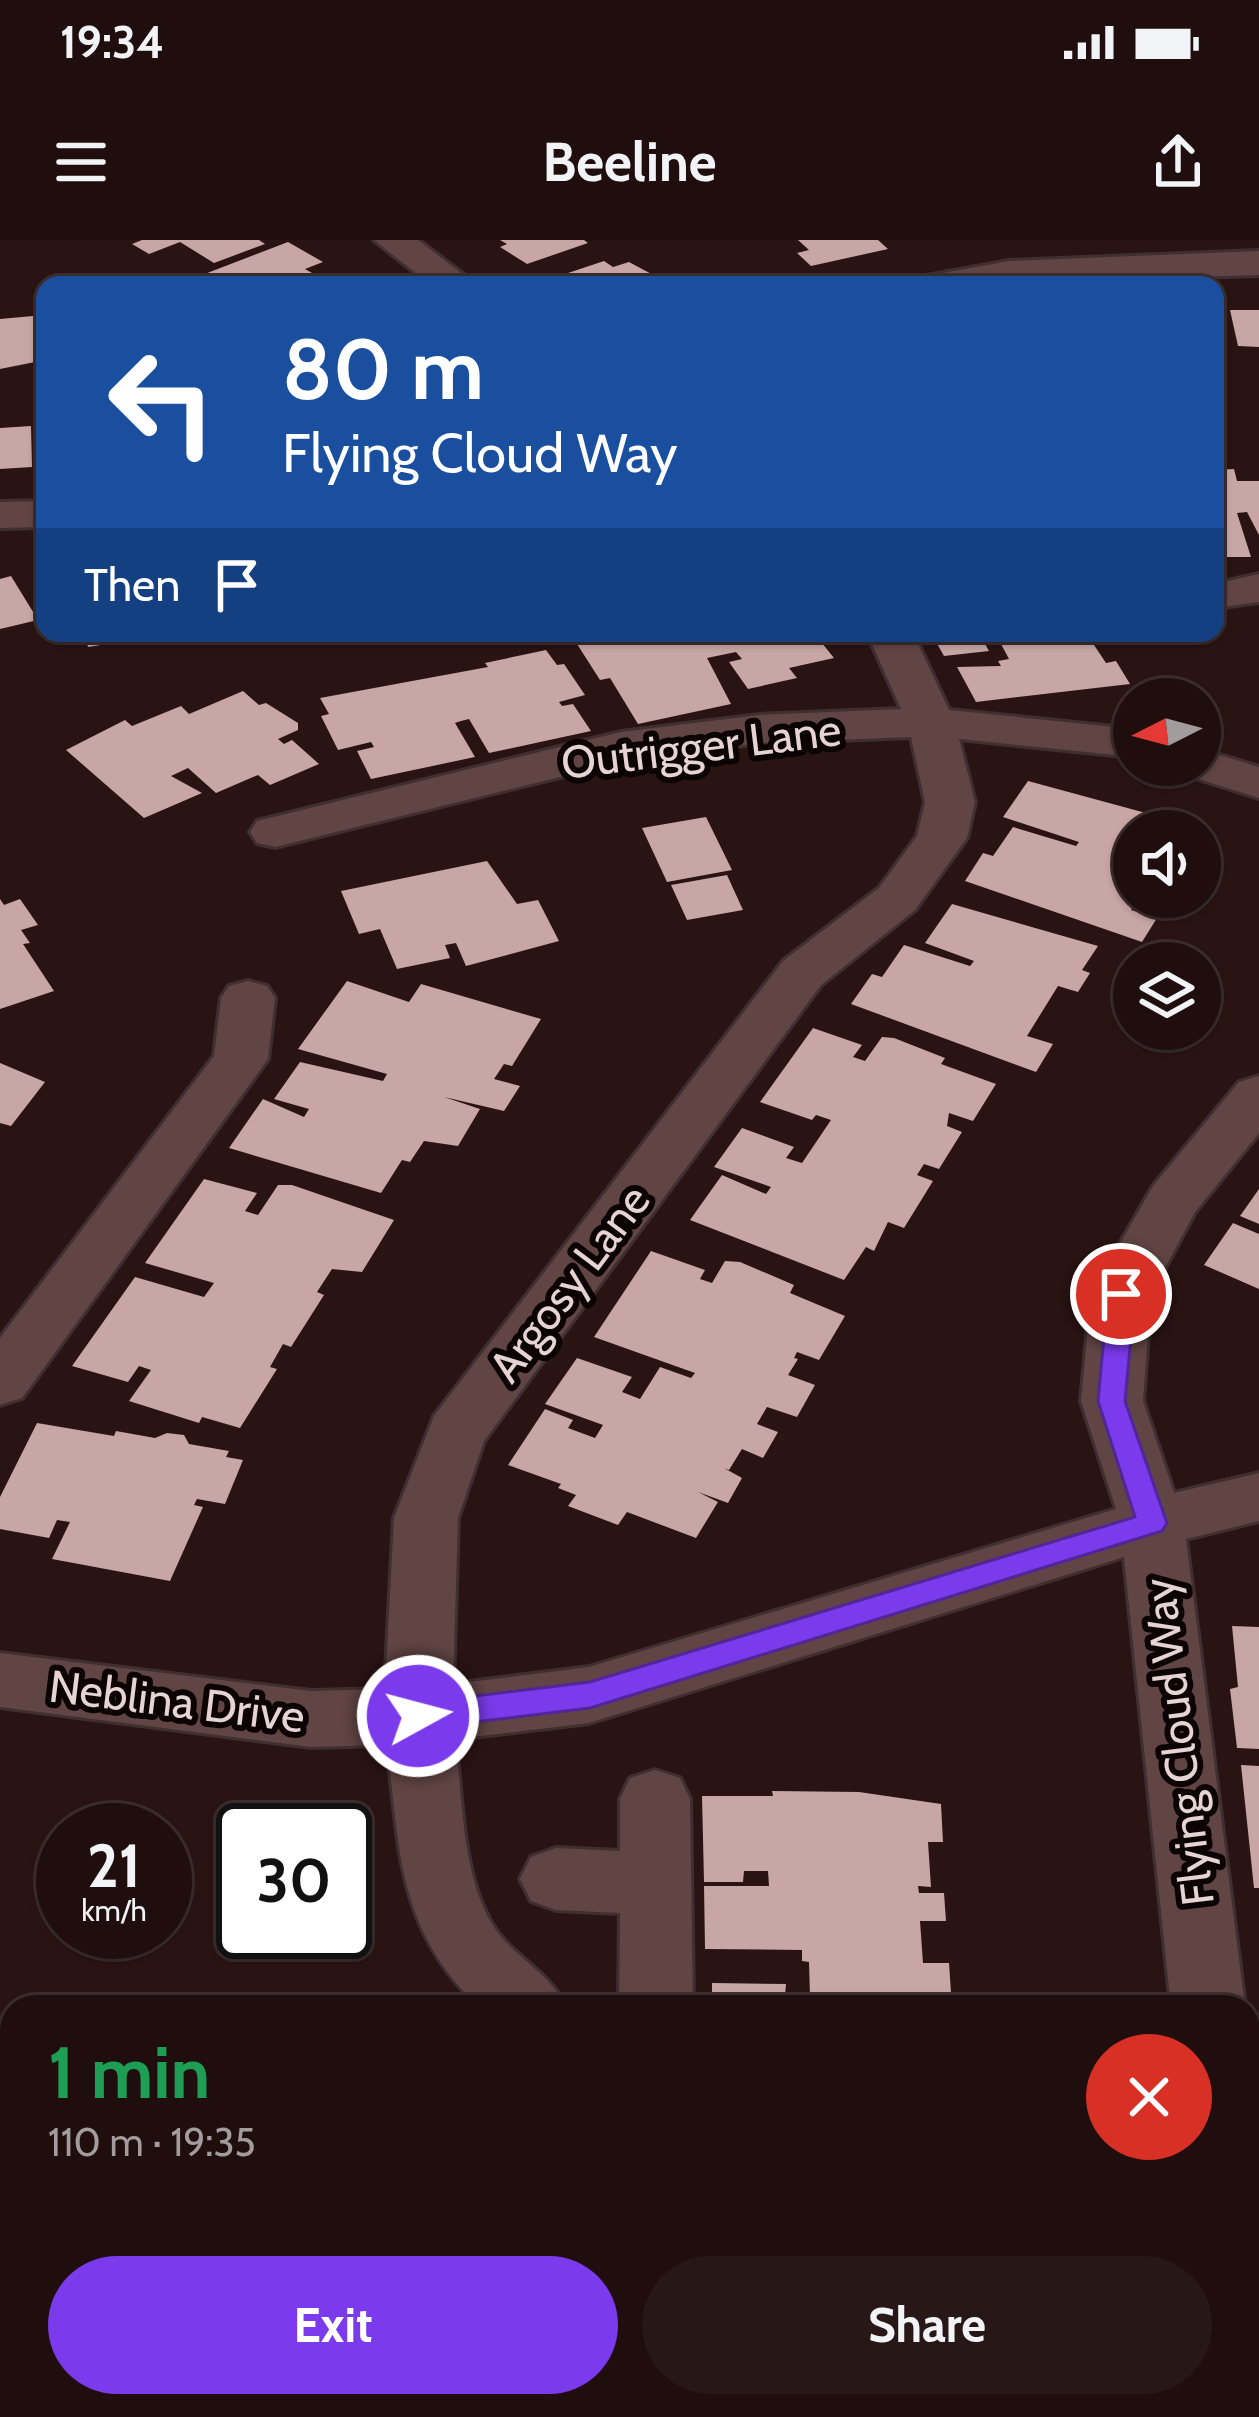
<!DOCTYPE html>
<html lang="en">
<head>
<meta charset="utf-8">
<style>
  :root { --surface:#200e0e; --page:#281717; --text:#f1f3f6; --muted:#a29c9e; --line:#3d2e2e; --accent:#7c3aed }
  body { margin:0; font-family:Cabin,sans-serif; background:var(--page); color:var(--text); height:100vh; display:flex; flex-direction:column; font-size:45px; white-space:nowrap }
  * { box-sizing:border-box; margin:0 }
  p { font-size:39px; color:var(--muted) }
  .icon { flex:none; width:66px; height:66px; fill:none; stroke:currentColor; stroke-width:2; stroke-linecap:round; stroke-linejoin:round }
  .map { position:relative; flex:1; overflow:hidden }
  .panel { position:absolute; left:0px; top:1755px; width:1260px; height:423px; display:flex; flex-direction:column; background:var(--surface); border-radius:36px 36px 0 0; box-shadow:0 3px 9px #0004,0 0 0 3px var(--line) }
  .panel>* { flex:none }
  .hud { position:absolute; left:36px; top:36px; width:1188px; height:366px; border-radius:24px; box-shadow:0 3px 9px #0004,0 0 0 3px var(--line); background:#1a4fa0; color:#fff; overflow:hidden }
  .needle { width:78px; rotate:264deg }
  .controls { position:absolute; left:1113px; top:438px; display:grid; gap:24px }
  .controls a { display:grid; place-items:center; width:108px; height:108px; border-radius:50%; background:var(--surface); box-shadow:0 3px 9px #0004,0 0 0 3px var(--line); font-size:60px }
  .speed { position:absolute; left:36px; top:1563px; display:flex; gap:24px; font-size:60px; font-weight:700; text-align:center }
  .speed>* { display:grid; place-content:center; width:156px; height:156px; border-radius:50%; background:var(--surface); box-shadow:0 3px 9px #0004,0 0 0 3px var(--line); line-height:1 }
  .speed small { font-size:30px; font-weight:400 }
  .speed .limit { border:6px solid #111; border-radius:18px; background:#fff; color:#111 }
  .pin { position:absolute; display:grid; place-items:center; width:102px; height:102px; color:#fff; margin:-51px; border:6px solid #fff; border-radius:50%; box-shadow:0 3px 12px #0007 }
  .me { position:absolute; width:132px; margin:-66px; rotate:83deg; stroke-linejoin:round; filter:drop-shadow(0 0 9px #0008) }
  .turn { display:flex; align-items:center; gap:42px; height:252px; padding:0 48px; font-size:54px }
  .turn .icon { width:156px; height:156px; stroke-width:2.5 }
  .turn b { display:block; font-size:84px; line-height:102px }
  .then { display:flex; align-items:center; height:114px; padding:0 48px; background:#0003; gap:24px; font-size:45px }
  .round { display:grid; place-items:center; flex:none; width:126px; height:126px; border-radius:63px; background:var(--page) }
  .head { display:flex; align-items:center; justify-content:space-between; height:204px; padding:0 48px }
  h1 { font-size:72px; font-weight:800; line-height:90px; color:#1e9e55 }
  .cta { display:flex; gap:24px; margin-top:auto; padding:24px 48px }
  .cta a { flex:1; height:138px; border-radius:72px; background:var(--accent); color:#fff; font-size:48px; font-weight:800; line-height:138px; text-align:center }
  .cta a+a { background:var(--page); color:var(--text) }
  .status { display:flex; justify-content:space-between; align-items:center; height:84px; padding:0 60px; background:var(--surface); direction:ltr }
  .status svg { height:33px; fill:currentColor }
  header { display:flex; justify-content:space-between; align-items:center; height:156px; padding:0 48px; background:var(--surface); font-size:54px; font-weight:800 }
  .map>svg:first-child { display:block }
  .building { fill:#c7a6a5 }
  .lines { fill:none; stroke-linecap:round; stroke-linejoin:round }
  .street-casing { stroke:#402f30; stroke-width:6 }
  .street { fill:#614544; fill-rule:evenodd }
  .route { fill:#7c3aed; stroke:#51269a; stroke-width:3 }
  .labels { text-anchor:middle; stroke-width:12; stroke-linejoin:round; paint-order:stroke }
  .street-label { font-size:45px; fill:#e5d4d3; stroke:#0c0404 }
</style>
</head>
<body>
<div class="status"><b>19:34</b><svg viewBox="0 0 49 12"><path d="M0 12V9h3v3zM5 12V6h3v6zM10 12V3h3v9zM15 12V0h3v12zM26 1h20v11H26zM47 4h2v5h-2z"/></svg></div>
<header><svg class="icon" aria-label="menu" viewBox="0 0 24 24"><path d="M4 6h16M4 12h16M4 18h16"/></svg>Beeline<svg class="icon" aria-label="share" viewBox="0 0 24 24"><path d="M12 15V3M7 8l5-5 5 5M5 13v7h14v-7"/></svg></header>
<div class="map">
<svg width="1259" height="2177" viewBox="0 0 1259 2177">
  <rect width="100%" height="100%" fill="#2a1313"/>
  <!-- building -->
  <g class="building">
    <polygon points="142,0 259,0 265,4 214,23 180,2 149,14 132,4"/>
    <polygon points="500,0 584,0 588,3 527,24 500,7 507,4"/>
    <polygon points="798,0 878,0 888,9 811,26 797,13 809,10"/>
    <polygon points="288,2 323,22 305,29 333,45 176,45"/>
    <polygon points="604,21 613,27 629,22 672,45 572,45 559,36"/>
    <polygon points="1230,70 1259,70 1259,107 1238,106"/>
    <polygon points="33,76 39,97 45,97 45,120 0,129 0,79"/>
    <polygon points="31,186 32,227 0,229 0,188"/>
    <polygon points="1234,229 1237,241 1259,241 1259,295 1247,272 1237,273 1251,317 1215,317 1215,230"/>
    <polygon points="11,336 38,380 0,389 0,339"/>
    <polygon points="84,393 145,393 146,398 88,407"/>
    <polygon points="570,393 631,393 634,398 638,393 814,393 834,418 789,428 797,438 748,449 729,422 742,419 736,412 707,418 731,464 638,484 610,438 600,440"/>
    <polygon points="931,393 1086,393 1106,423 1116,421 1130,444 976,462 957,427 1001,426 998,421 1009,419 1001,404 984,402 989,411 944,416"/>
    <polygon points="546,410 557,425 564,424 585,455 559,462 562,466 573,464 591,491 489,513 469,479 461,481 455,483 475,517 371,539 357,511 374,507 371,502 338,510 321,476 329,474 320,458 488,427 485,423"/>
    <polygon points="243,451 259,465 266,463 298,483 298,490 278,499 284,504 292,500 319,524 270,545 258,535 216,553 188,528 171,536 202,553 144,578 66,510 125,480 132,486 181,466 189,474"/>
    <polygon points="1028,541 1168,579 1160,591 1134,591 1134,657 1139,657 1131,670 1157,678 1142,702 965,641 983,613 993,616 1013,587 1076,606 1079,602 1003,577"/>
    <polygon points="706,577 732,630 667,642 642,588"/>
    <polygon points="487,621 517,664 538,660 559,701 466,726 456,703 445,705 450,718 397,729 380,689 359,694 341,651"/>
    <polygon points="727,635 743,670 687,680 671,645"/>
    <polygon points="0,659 4,665 20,659 38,685 21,690 30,703 23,704 54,751 0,769"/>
    <polygon points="952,664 1098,706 1082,730 1090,733 1078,752 1058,746 1027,796 1053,804 1036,832 851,764 872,734 882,737 904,705 970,726 974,721 925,703"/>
    <polygon points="347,741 409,762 421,744 541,779 512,826 504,824 494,839 520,846 504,871 444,857 480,869 458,906 424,901 410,922 402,920 381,953 229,908 263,859 304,877 309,869 274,859 300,822 383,841 387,834 298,809"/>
    <polygon points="813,788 862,805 853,817 865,821 882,797 894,798 945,818 941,824 996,844 973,881 949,873 947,886 962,892 939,929 924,924 917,935 933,941 904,988 888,982 874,1011 866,1007 844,1040 690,980 722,935 766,954 771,947 714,927 742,888 794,907 786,918 802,923 831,880 816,875 812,880 760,862"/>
    <polygon points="0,823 45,842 11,886 0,883"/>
    <polygon points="204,939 257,953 245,971 258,975 278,945 292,945 394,980 362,1032 332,1029 317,1052 324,1055 291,1107 283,1104 270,1127 277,1129 240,1188 202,1177 199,1183 129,1161 151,1130 139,1126 128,1142 72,1126 135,1037 204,1057 214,1043 145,1023"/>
    <polygon points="1259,949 1259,984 1240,976"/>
    <polygon points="1233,983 1259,994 1259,1049 1204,1025"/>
    <polygon points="651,1011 705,1030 700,1039 712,1043 725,1021 740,1022 794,1045 790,1053 845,1076 819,1120 797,1112 794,1118 798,1119 788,1135 815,1145 797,1177 767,1167 757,1184 778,1192 763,1218 742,1209 729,1230 724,1228 742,1238 728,1263 698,1252 718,1262 696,1298 627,1272 618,1285 568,1266 576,1255 558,1248 561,1244 508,1225 545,1169 573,1180 568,1188 595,1198 603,1185 545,1164 577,1118 632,1137 622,1152 640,1159 660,1127 691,1138 695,1133 594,1097"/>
    <polygon points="37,1183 114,1196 116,1191 155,1198 167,1193 184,1195 189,1204 229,1211 226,1217 243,1220 225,1264 197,1259 194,1265 203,1267 170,1341 52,1319 70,1282 57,1280 49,1298 0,1289 0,1257"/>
    <polygon points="1232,1386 1259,1387 1259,1509 1237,1508 1230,1449 1238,1447"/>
    <polygon points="1241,1525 1259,1526 1259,1648 1254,1648"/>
    <polygon points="772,1551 859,1552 941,1564 943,1602 928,1602 931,1647 918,1646 919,1653 944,1653 946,1681 920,1681 923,1723 949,1723 952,1767 712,1767 712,1743 786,1744 785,1756 810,1756 809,1722 802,1721 802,1710 705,1709 704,1646 769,1646 768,1631 744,1631 743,1642 704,1642 702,1556 773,1556"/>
  </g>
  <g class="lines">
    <!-- street casing -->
    <g class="street-casing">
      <g id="street">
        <polygon points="374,0 418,0 477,45 431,45"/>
        <polygon points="1259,11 1259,35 915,45 921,37 1009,21"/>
        <polygon points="45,261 45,287 0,288 0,262"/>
        <polygon points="1259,334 1259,362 1215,368 1215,344"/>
        <path d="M867,393H913L949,470L1134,489V517L959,499L975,562L967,598L915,670L821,745L484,1201L458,1278L453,1444L589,1427L1116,1269L1081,1161L1091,1054L1153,946L1239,842L1259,836V893L1195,972L1151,1054L1143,1161L1174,1253L1259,1233V1281L1186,1299L1245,1767H1171L1124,1317L589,1483L455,1499C463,1558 461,1632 492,1684C511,1716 549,1731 566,1767H479C397,1689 400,1610 387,1505L311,1507L0,1467V1413L311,1451L385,1449L394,1278L434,1176L783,721L879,648L917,596L925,562L911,497L759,503L621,522L275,607L257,603L250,592L257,581L621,492L759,475L901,469Z"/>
        <polygon points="1200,509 1259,527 1259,558 1183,534 1176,525 1200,525"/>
        <polygon points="248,741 267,746 275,758 268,819 22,1158 0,1165 0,1098 214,816 221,758 229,746"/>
        <polygon points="655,1530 680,1538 690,1559 693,1767 619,1767 620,1673 556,1670 531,1661 520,1639 531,1617 556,1608 620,1611 620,1559 630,1538"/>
      </g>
    </g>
    <!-- street -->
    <use href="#street" class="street"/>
  </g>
  <!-- route -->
  <polygon class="route" points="1121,1044 1135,1054 1125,1161 1167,1283 1162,1291 590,1468 418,1489 407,1485 403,1476 418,1463 590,1442 1135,1277 1098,1161 1108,1054"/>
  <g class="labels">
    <!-- street labels -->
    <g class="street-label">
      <text transform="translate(701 506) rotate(-7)" y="16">Outrigger Lane</text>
      <text transform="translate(569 1043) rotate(-53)" y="16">Argosy Lane</text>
      <text transform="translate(177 1461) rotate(7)" y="16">Neblina Drive</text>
      <text transform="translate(1178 1502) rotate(-97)" y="16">Flying Cloud Way</text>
    </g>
  </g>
</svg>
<div class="controls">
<a><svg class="needle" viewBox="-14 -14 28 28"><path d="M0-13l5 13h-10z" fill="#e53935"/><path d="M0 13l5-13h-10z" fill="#a29c9e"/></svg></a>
<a><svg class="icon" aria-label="sound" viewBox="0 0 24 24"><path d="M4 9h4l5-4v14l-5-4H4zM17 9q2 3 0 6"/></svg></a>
<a><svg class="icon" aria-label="layers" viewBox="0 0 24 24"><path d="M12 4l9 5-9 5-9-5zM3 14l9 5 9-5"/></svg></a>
</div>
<div class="speed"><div>21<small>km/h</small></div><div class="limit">30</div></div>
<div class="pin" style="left:1121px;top:1054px;background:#d93025"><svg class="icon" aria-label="arrive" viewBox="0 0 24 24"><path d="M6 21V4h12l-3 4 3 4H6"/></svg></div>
<svg class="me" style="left:418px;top:1476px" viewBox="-20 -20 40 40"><circle r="17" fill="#7c3aed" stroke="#fff" stroke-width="3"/><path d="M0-11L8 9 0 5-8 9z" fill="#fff"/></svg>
<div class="hud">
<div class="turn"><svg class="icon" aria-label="left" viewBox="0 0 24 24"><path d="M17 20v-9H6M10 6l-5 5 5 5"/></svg><div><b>80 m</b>Flying Cloud Way</div></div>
<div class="then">Then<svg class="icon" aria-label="arrive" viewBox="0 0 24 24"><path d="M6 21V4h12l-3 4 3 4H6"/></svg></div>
</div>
<section class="panel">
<div class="head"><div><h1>1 min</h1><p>110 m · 19:35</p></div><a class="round" style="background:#d93025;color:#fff"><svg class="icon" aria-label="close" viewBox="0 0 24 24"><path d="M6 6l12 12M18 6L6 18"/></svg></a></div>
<div class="cta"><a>Exit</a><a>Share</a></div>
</section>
</div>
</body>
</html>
